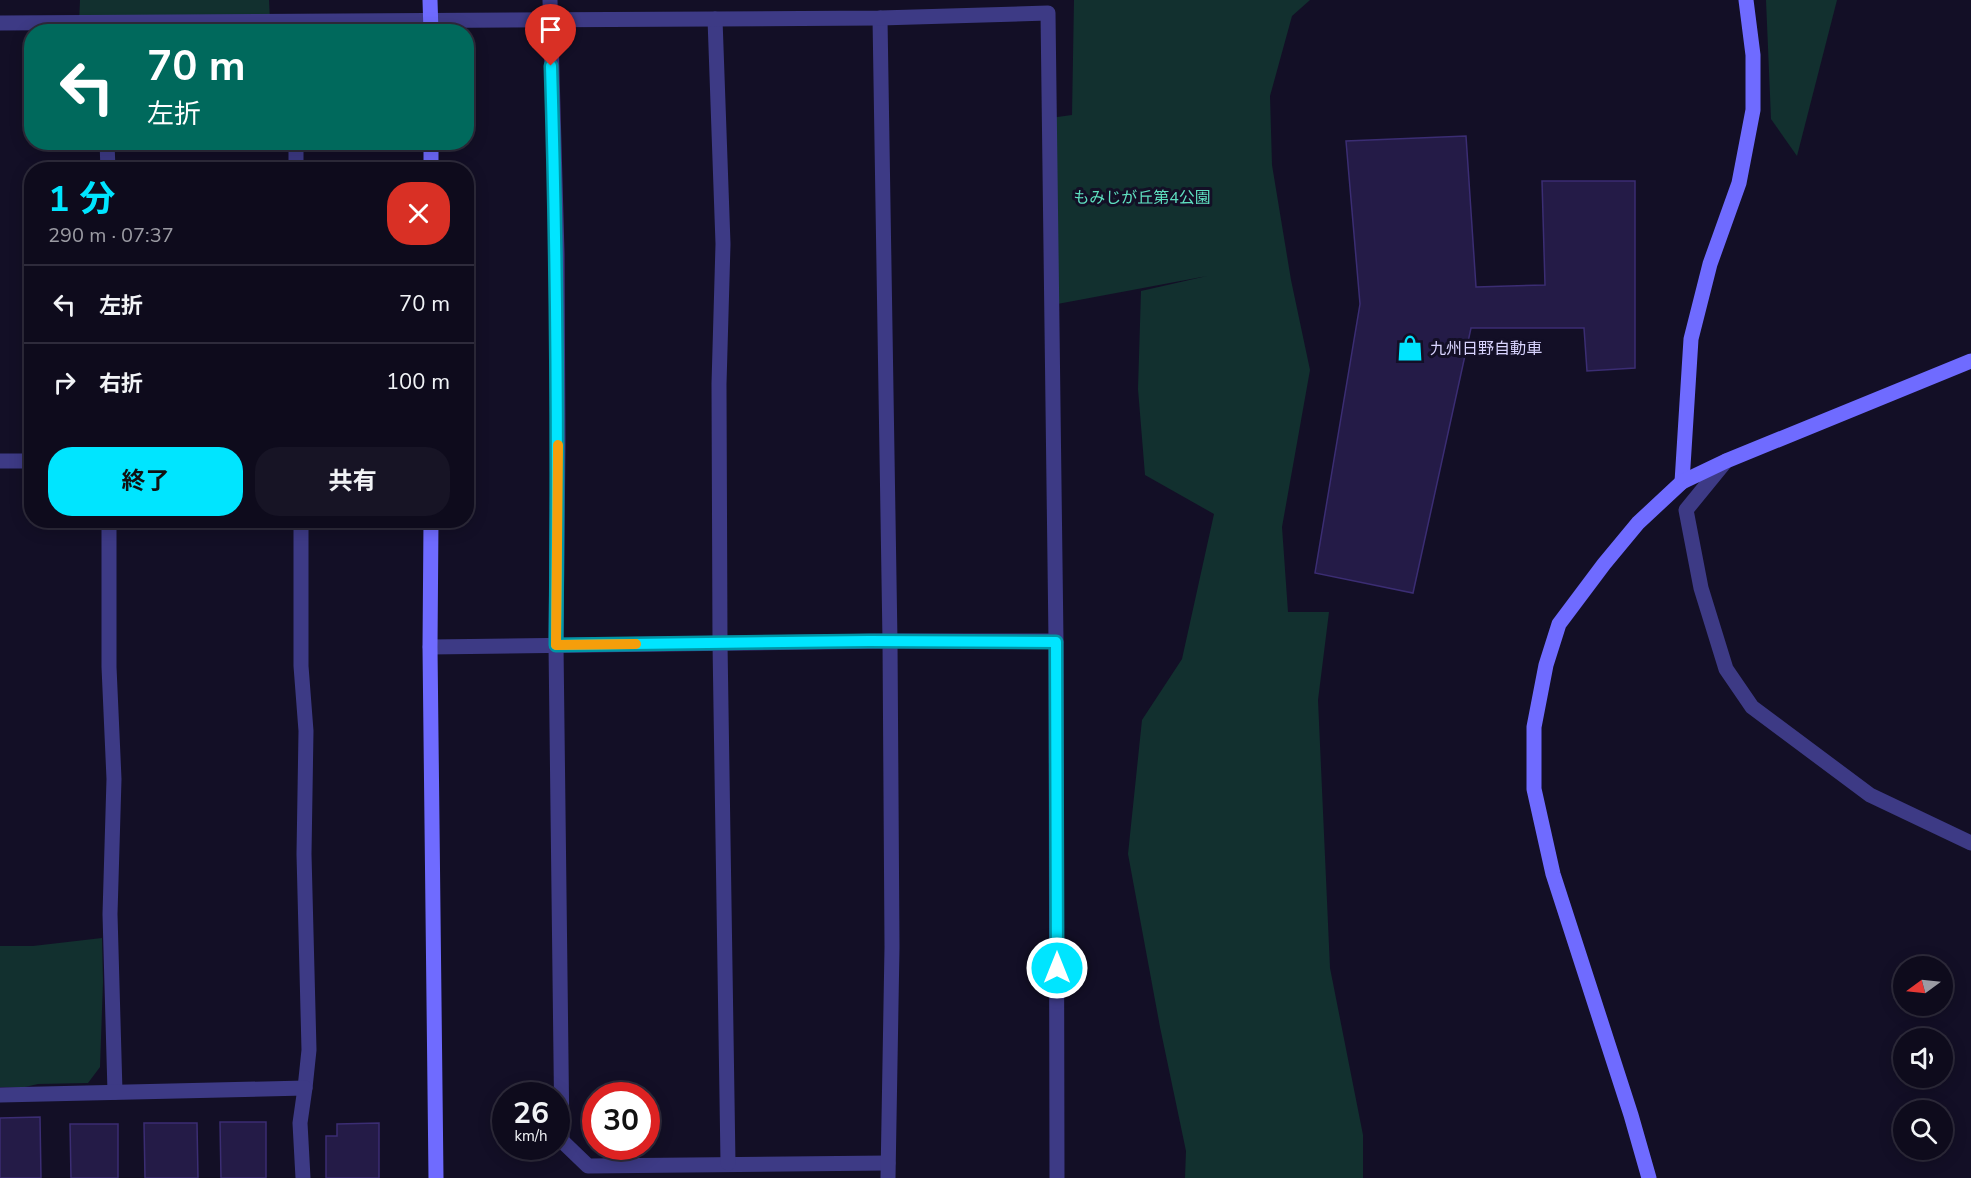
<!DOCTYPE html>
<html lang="ja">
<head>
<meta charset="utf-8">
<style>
  :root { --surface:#0e0b1c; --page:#171425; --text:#f1f3f6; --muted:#9b9ba3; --line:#2e2b3b; --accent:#00e5ff }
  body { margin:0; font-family:"Nunito Sans","Noto Sans JP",sans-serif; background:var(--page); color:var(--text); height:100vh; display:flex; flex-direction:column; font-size:22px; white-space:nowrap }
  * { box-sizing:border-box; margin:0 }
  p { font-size:20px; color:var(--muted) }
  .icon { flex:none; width:33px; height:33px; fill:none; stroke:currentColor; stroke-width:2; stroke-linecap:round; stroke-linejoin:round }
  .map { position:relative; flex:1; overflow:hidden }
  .side { position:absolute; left:24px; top:162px; width:450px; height:366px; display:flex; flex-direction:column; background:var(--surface); border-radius:24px; box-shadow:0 3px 15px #0003,0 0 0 2px var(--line) }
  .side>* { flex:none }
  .guide { position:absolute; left:24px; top:24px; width:450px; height:126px; border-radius:24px; box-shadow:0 3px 15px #0003,0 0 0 2px var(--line); background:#00695c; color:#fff; overflow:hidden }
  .needle { width:39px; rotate:255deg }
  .controls { position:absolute; left:1893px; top:956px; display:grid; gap:12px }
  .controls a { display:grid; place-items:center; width:60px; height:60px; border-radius:50%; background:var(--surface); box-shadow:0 3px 15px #0003,0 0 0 2px var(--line); font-size:30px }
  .speed { position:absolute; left:492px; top:1082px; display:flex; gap:12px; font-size:30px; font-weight:700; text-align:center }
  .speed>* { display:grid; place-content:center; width:78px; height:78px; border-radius:50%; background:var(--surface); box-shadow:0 3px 15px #0003,0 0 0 2px var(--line); line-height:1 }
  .speed small { font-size:15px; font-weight:400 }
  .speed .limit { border:9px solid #d22; background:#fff; color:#111 }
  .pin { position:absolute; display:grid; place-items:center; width:51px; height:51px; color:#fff; margin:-62px -26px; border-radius:50% 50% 50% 0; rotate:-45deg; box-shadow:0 0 6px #0007 }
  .pin .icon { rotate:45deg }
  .me { position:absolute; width:66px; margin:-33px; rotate:0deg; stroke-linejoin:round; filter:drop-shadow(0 0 4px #0008) }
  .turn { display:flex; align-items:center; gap:21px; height:126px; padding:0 24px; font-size:27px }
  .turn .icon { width:78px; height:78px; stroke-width:2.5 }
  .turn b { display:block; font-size:42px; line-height:51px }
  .round { display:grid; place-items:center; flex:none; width:63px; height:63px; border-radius:24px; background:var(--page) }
  .overview { display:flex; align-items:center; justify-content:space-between; height:102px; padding:0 24px }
  h1 { font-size:36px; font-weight:700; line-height:45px; color:var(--accent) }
  .button { display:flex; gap:12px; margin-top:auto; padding:12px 24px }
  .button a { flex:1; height:69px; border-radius:24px; background:var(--accent); color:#111; font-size:24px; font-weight:700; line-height:69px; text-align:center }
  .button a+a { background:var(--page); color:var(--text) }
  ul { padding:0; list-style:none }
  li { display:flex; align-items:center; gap:18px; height:78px; padding:0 24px; border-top:2px solid var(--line) }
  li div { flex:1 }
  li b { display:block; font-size:22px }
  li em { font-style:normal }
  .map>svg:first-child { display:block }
  .green { fill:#12302f }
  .building { fill:#241b47; stroke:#3b2d73; stroke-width:1.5 }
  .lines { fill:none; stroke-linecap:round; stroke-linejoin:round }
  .street { stroke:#3d3a85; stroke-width:15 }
  .secondary { stroke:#6f6bff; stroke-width:15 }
  .route-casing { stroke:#0095a6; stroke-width:15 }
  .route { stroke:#00e5ff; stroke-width:10 }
  .slow { stroke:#f59e0b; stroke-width:10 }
  .labels { text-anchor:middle; stroke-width:6; stroke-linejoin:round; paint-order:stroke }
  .park-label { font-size:16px; fill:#5fe0c0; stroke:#130f26 }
  .poi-label { font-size:16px; fill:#d9d4ff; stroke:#130f26; text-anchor:start }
</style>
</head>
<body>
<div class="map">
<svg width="1971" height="1178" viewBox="0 0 1971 1178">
  <rect width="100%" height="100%" fill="#130f26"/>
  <!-- green -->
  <g class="green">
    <polygon points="80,0 269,0 270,21 79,23"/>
    <polygon points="1074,0 1310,0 1292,16 1270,96 1272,165 1291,280 1310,370 1282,527 1288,612 1329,612 1318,700 1330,968 1363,1135 1363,1178 1185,1178 1186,1151 1160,1027 1128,854 1142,720 1182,659 1214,514 1145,475 1138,389 1141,291 1207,276 1052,305 1050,118 1072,115"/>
    <polygon points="1766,0 1837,0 1797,156 1771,119"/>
    <polygon points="102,938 103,982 100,1067 88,1083 38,1084 25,1087 0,1087 0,946 33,946"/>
  </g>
  <!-- building -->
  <g class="building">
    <polygon points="1466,136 1476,287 1545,285 1542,181 1635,181 1635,368 1587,371 1584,328 1471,328 1413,593 1315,573 1360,304 1346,141"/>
    <polygon points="40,1117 41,1178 0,1178 0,1118"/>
    <polygon points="220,1122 266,1122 266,1178 221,1178"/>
    <polygon points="144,1123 197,1123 198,1178 145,1178"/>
    <polygon points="379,1123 379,1178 326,1178 326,1136 337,1136 337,1124"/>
    <polygon points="70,1124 118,1124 118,1178 71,1178"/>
  </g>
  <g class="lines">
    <!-- street -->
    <g class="street">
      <polyline points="550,0 557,253 558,444 556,645 562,1141 588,1166 888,1163"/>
      <polyline points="880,18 890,641 892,947 888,1178"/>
      <polyline points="715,19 723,244 719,384 720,643 728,1163"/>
      <polyline points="0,23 880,18 1048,13 1056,641 1057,1178"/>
      <polyline points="107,142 108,170"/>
      <polyline points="296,170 296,142"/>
      <polyline points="0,461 32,461"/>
      <polyline points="1726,461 1686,510 1701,588 1726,669 1752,707 1870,795 1971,843"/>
      <polyline points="109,520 109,667 114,779 110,914 115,1092"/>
      <polyline points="301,520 301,666 306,731 304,854 309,1050 305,1088"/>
      <polyline points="430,647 890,641 1056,641"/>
      <polyline points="0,1095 305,1088 300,1123 303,1178"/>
    </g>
    <!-- secondary -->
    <g class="secondary">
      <polyline points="430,0 431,32"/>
      <polyline points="431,142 431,170"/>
      <polyline points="1682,482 1691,339 1710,264 1739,183 1753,110 1753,55 1746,0"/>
      <polyline points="431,520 430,647 436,1178"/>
      <polyline points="1649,1178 1631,1115 1553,874 1534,789 1534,727 1546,665 1559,624 1604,564 1638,523 1682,482 1726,461 1971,361"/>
    </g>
  </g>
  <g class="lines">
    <!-- route casing -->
    <g class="route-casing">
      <path id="route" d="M551,66C557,260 558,452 556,645L869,641L1056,642L1057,968"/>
    </g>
    <!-- route -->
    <use href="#route" class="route"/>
    <!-- slow -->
    <polyline class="slow" points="558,445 556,645 636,644"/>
  </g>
  <!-- icons -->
  <defs>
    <g id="shop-bare" transform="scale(2.07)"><path d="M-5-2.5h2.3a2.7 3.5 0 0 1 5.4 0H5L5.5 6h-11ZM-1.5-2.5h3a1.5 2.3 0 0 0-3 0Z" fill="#00e5ff" stroke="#130f26" stroke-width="2.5" paint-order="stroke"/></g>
  </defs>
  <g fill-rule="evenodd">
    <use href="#shop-bare" x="1410" y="348"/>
  </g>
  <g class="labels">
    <!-- park labels -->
    <g class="park-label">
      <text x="1142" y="203">もみじが丘第4公園</text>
    </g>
    <!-- poi labels -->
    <g class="poi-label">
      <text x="1430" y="354">九州日野自動車</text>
    </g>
  </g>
</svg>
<div class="controls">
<a><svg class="needle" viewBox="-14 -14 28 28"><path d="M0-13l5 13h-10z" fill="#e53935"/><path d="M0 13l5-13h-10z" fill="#9b9ba3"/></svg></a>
<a><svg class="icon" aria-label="sound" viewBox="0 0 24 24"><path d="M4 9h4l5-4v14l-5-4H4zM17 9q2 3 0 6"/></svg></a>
<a><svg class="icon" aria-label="search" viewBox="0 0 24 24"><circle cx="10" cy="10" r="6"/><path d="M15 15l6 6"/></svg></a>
</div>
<div class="speed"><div>26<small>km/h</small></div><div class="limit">30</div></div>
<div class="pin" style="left:551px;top:66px;background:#d93025"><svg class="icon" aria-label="arrive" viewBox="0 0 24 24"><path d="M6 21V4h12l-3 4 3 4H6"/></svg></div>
<svg class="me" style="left:1057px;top:968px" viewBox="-20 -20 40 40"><circle r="17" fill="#00e5ff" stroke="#fff" stroke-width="3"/><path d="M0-11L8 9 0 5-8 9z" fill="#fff"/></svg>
<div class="guide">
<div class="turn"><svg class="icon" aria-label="left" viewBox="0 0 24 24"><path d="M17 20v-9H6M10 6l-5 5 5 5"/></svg><div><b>70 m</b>左折</div></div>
</div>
<section class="side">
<div class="overview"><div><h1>1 分</h1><p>290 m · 07:37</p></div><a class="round" style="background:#d93025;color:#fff"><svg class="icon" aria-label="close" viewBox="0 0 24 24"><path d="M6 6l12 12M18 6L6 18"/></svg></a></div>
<ul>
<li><svg class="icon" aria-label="left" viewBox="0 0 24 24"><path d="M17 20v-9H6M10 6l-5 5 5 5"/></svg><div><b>左折</b></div><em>70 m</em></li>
<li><svg class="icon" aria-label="right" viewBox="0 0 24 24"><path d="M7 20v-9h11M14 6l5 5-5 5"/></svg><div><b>右折</b></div><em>100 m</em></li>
</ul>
<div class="button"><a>終了</a><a>共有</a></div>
</section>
</div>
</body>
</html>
